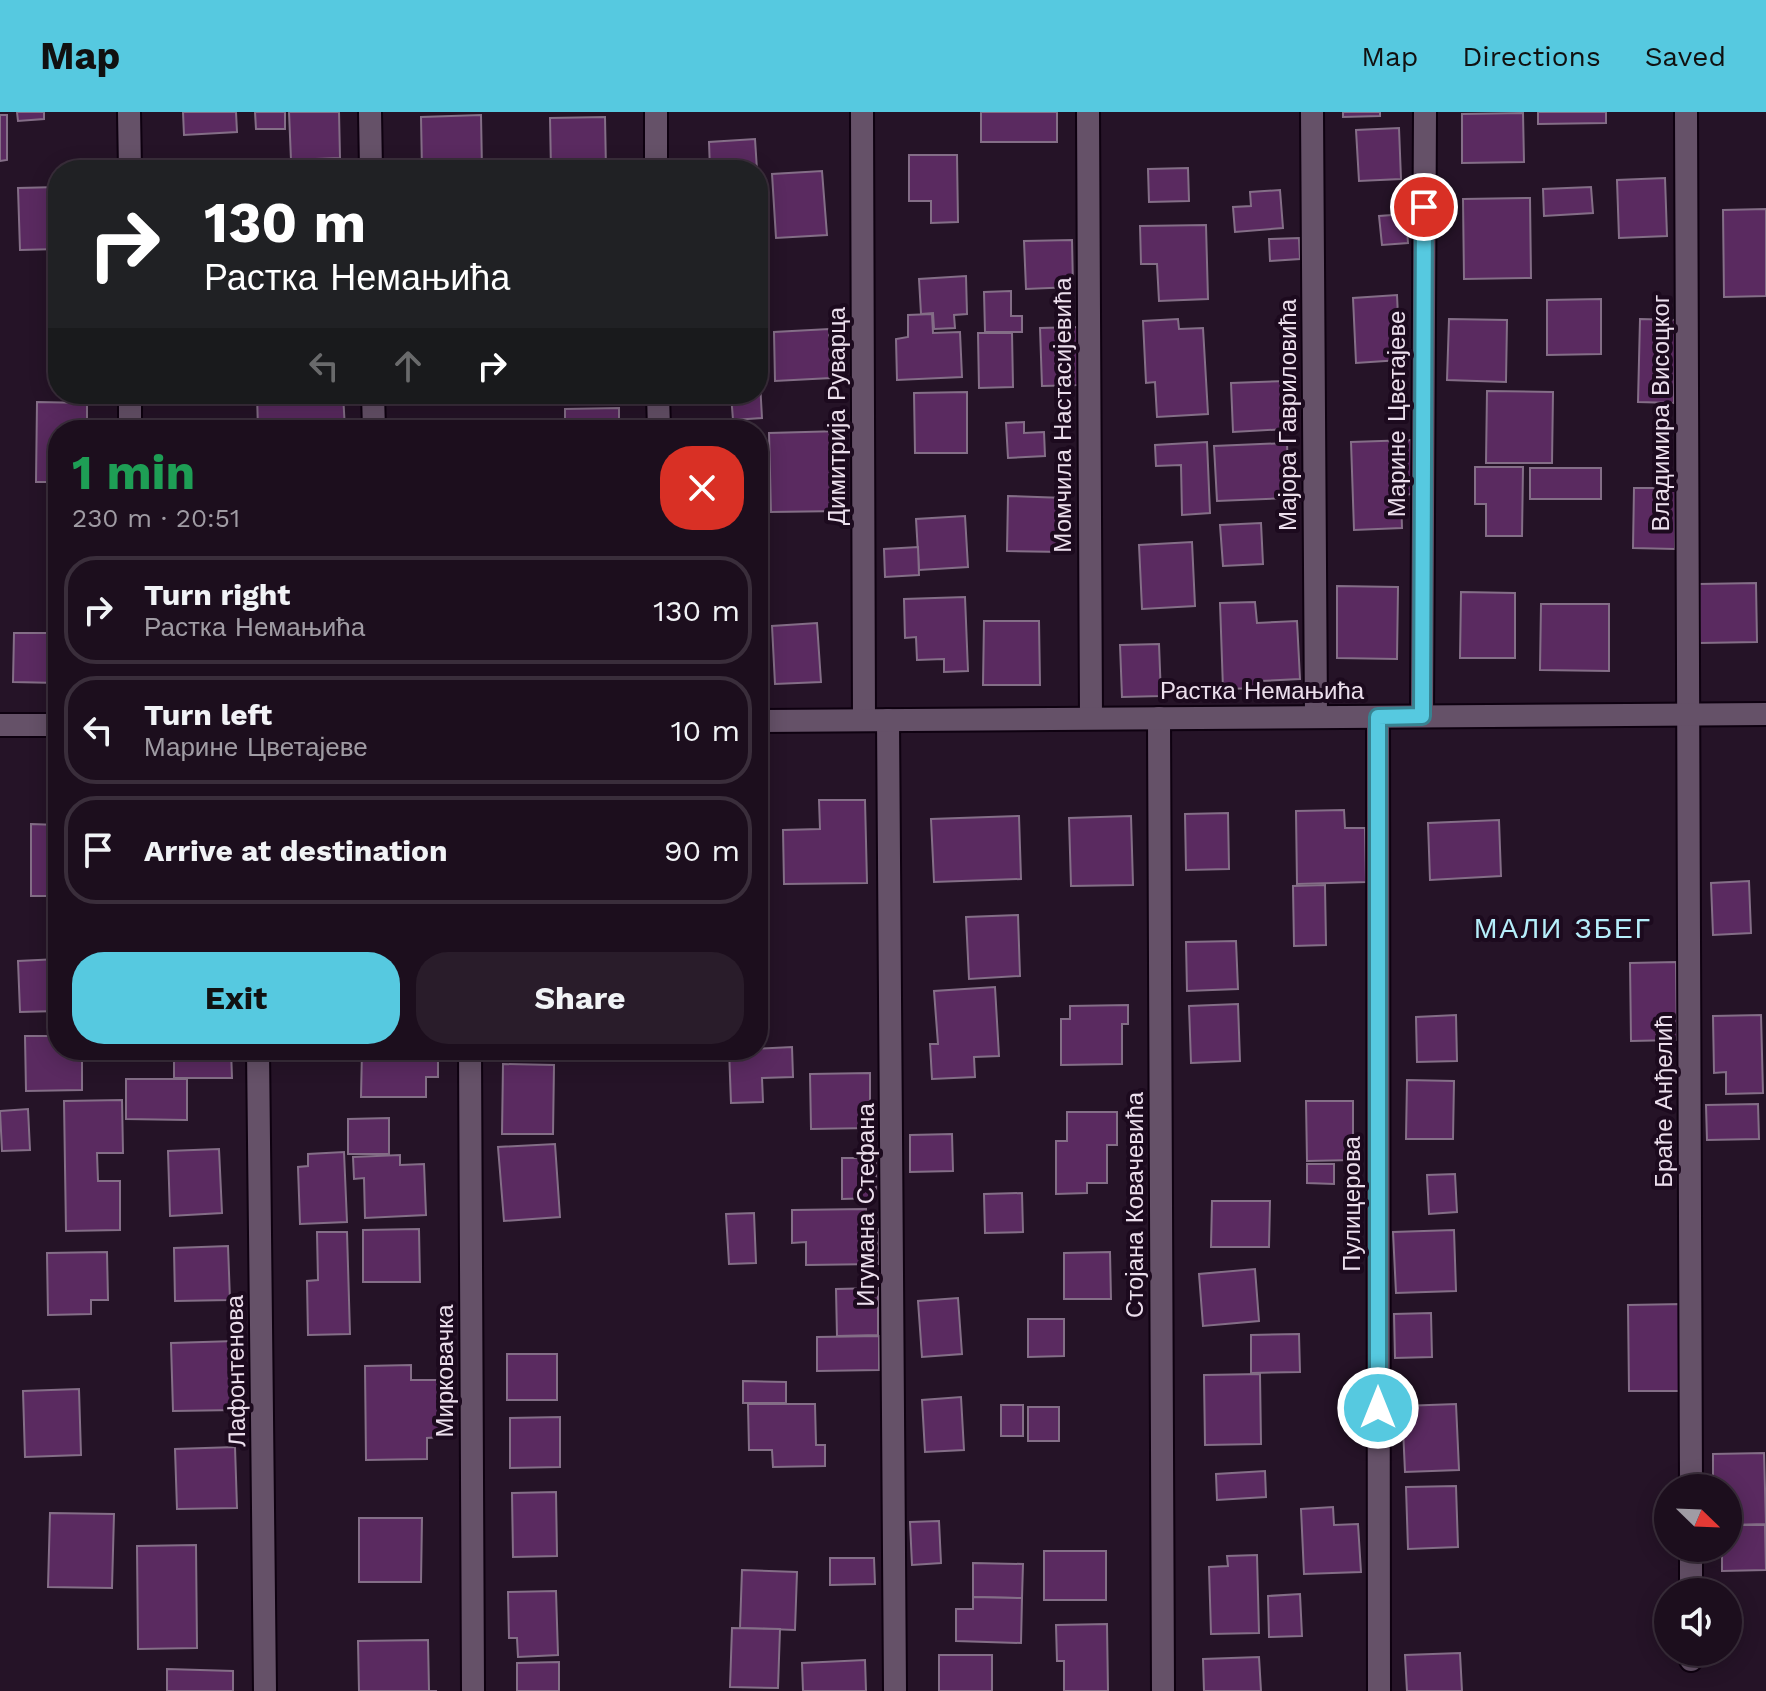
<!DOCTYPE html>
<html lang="en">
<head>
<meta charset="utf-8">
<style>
  :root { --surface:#1c0e1d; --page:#291c2a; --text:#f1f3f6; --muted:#a09ca4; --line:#3a2e3b; --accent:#56c9e0 }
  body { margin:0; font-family:"Work Sans",sans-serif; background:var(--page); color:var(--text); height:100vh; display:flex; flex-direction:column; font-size:30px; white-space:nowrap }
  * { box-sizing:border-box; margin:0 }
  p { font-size:26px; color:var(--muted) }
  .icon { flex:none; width:44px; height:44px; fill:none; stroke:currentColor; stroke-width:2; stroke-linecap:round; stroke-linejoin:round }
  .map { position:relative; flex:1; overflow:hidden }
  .drawer { position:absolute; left:48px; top:308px; width:720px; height:640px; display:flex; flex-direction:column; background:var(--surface); border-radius:32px; box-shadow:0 4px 20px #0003,0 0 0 2px var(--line) }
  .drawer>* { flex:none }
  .guide { position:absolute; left:48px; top:48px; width:720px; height:244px; border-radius:32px; box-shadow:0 4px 20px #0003,0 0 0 2px var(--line); background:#202124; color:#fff; overflow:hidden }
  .needle { width:52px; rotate:113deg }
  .buttons { position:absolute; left:1654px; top:1362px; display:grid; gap:16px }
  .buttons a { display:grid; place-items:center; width:88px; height:88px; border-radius:50%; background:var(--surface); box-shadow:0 4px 20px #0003,0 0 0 2px var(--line); font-size:40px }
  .pin { position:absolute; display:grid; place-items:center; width:68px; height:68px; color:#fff; margin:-34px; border:4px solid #fff; border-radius:50%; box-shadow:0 2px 8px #0007 }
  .me { position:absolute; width:88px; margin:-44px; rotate:0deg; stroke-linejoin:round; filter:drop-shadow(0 0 6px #0008) }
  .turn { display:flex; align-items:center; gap:28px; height:168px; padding:0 24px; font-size:36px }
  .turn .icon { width:104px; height:104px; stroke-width:2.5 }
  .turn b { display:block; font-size:56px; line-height:68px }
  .lanes { display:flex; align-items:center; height:76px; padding:0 24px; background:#0003; justify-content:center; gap:40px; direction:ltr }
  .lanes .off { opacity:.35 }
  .round { display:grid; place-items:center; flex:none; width:84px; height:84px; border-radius:32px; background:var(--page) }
  .head { display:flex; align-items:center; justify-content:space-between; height:136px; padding:0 24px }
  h1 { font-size:48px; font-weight:700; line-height:60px; color:#1e9e55 }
  .action { display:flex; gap:16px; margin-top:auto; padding:16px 24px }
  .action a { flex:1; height:92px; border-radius:32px; background:var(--accent); color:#111; font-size:32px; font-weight:700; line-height:92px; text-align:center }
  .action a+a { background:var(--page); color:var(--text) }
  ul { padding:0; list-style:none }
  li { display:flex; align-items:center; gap:24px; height:108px; margin:0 16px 12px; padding:0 8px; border:4px solid var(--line); border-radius:32px }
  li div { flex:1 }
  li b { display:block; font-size:30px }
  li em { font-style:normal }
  header { display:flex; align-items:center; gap:48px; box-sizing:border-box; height:112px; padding:0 40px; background:var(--accent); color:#111 }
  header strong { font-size:38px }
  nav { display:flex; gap:44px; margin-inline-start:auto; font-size:28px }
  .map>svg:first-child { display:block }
  .building { fill:#5a2a60; stroke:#846e87; stroke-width:2 }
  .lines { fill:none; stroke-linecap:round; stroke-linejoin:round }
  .minor-casing { stroke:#0e0110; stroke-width:26 }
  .minor { stroke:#655168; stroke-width:22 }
  .route-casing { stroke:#388392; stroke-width:20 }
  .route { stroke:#56c9e0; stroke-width:14 }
  .labels { text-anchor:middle; stroke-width:8; stroke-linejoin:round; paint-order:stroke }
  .street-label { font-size:24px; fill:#ecdfed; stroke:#1c0a1e }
  .quarter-label { font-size:28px; letter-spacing:2px; fill:#b6effb; stroke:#1c0a1e }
</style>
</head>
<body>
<header>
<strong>Map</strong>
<nav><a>Map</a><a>Directions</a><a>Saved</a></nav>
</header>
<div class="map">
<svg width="1766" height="1579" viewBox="0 0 1766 1579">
  <rect width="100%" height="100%" fill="#251327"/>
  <!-- building -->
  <g class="building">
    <polygon points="17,0 44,0 44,7 18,9"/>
    <polygon points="183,0 236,0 237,20 184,23"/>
    <polygon points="255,0 285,0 285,17 256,17"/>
    <polygon points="289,0 339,0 340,46 291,48"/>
    <rect x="981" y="0" width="76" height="30"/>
    <polygon points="1343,0 1380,0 1380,4 1343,5"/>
    <polygon points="1538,0 1606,0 1606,11 1538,12"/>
    <polygon points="1523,1 1524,50 1462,51 1462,2"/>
    <polygon points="0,3 7,3 7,48 0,49"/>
    <polygon points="481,3 482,58 422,58 421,5"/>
    <polygon points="605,5 606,58 551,58 550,6"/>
    <polygon points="1399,16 1401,67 1359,69 1356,18"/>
    <polygon points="755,27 757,58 710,58 709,30"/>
    <polygon points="909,43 957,43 958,110 931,111 931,89 909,89"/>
    <polygon points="1188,56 1189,89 1149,90 1148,57"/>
    <polygon points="822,59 827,123 776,126 772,62"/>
    <polygon points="1665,66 1667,124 1619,126 1617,68"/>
    <polygon points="58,75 58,137 20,138 18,76"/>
    <polygon points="1591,75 1593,101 1544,104 1543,77"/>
    <polygon points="1280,78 1283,116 1235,120 1233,95 1251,94 1250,80"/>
    <polygon points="1530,86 1531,166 1464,167 1463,87"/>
    <polygon points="1766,97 1766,184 1724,185 1723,98"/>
    <polygon points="1406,102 1408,131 1382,133 1379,104"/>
    <polygon points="1206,113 1208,187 1159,189 1157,152 1141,152 1140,114"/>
    <polygon points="1299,126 1300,147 1270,149 1269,127"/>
    <polygon points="1072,128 1073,175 1026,177 1024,129"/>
    <polygon points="966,164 967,202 954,203 955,216 934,217 933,201 921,202 919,167"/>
    <polygon points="1011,179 1011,204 1022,204 1022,220 985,220 984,180"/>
    <polygon points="1397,183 1400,248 1356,251 1353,186"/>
    <polygon points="1601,187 1601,242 1547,243 1547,188"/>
    <polygon points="932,202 933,221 960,220 962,265 897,268 896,227 908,225 908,203"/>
    <polygon points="1178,207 1179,217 1203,216 1208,302 1157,305 1155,270 1146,271 1143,209"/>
    <polygon points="1449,207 1507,208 1506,270 1447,268"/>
    <polygon points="1640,207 1676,208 1674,291 1638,290"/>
    <polygon points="1079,215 1080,273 1042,274 1040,216"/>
    <polygon points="829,217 831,266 775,269 774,220"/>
    <polygon points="978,221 1012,221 1013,275 979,276"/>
    <polygon points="1287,269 1288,317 1233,320 1231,271"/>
    <polygon points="758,270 760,270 762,306 733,308 731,282 758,282"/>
    <polygon points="1487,279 1553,280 1552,351 1486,351"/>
    <polygon points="967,280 967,341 915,341 914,281"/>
    <polygon points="257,282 343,282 345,317 258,318"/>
    <polygon points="505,282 546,282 546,292 505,293"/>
    <polygon points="37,290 87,291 87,318 58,318 58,370 36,370"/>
    <polygon points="619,296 619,318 565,318 565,297"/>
    <polygon points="1024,310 1024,321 1044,320 1045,344 1008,346 1006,311"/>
    <polygon points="841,319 842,399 771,400 769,321"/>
    <polygon points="1411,328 1413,382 1401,383 1402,416 1354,418 1351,330"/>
    <polygon points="1207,330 1210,401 1182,403 1181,353 1156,354 1155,333"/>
    <polygon points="1287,331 1289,386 1217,389 1214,334"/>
    <polygon points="1475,355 1523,355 1522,424 1486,424 1486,392 1475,392"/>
    <rect x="1530" y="356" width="71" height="31"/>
    <polygon points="1634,376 1676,376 1675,437 1633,436"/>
    <polygon points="1008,384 1065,386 1063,440 1007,439"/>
    <polygon points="965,404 968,455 919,458 916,407"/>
    <polygon points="1261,411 1263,452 1223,454 1220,413"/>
    <polygon points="1192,430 1195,494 1142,497 1139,433"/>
    <polygon points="918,435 919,463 885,465 884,437"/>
    <polygon points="758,449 760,486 764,486 764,523 758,523"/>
    <polygon points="1756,471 1757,530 1700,531 1699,472"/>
    <polygon points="1337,474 1398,475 1397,547 1337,546"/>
    <polygon points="1461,480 1515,481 1515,546 1460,546"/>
    <polygon points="965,485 968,559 944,560 944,547 917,548 916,525 905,526 904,487"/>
    <polygon points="1255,490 1257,511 1297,509 1300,567 1261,569 1261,576 1223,577 1220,491"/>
    <polygon points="1541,492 1609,492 1609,559 1540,558"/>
    <polygon points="984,509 1039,509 1040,573 983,573"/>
    <polygon points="817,511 821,570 775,572 772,514"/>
    <polygon points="14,521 58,521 58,571 13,570"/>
    <polygon points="1159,532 1161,584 1122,585 1120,533"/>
    <polygon points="819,688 865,688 867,771 784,772 783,718 820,717"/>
    <polygon points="1344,698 1345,716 1365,716 1366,770 1297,772 1296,699"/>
    <polygon points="1228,701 1229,757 1186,758 1185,702"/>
    <polygon points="1019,704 1021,767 934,770 931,707"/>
    <polygon points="1131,704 1133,773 1071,774 1069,706"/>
    <polygon points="1499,708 1501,764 1430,768 1428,711"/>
    <polygon points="31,712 58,713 58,784 31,784"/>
    <polygon points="1749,769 1751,821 1713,823 1711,771"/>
    <polygon points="1325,773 1326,833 1294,834 1293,774"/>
    <polygon points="1018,803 1020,864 969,867 966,805"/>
    <polygon points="1236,829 1238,877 1187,879 1186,830"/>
    <polygon points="58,847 58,899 20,900 18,849"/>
    <polygon points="1676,850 1677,928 1631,929 1630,851"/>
    <polygon points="995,875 999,944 974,945 975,965 932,967 930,932 938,932 934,879"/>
    <polygon points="1238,892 1240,949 1191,951 1189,894"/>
    <polygon points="1128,893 1128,912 1122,912 1122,952 1061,953 1061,907 1070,907 1070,894"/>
    <polygon points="1456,903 1457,949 1417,950 1416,905"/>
    <polygon points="1761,903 1763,981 1726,982 1726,960 1714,961 1713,904"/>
    <polygon points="25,924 58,924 58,938 82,938 82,978 26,979"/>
    <polygon points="792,935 793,965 762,966 763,990 731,991 729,938"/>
    <polygon points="174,938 231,938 232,966 174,966"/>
    <polygon points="362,938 438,938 438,965 426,965 426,985 361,985"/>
    <polygon points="503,952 554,953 553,1022 502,1022"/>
    <polygon points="870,961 870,1016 811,1017 810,962"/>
    <polygon points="126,967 187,967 187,1008 126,1007"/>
    <polygon points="1407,968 1454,969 1453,1027 1406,1027"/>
    <polygon points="122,988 123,1041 97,1041 98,1069 120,1069 120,1118 66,1119 64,989"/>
    <polygon points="1306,989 1353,989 1353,1048 1307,1049"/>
    <polygon points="1758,992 1759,1027 1707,1028 1706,993"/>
    <polygon points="28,997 30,1038 2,1039 0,999"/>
    <polygon points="1067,1000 1117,1000 1117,1033 1107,1033 1107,1071 1087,1071 1087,1081 1056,1082 1056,1029 1067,1029"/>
    <polygon points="389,1006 389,1042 348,1042 348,1007"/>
    <polygon points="952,1022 953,1059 910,1060 910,1023"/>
    <polygon points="555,1032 560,1105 504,1109 498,1035"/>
    <polygon points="219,1037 222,1101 170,1104 168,1039"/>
    <polygon points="344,1040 347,1110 300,1112 298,1055 308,1054 308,1042"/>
    <polygon points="400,1043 400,1053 424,1052 426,1103 365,1106 364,1066 354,1067 353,1045"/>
    <polygon points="842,1046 876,1046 876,1086 842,1087"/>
    <polygon points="1307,1052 1334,1052 1334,1072 1307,1071"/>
    <polygon points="1455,1062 1457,1100 1429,1102 1427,1063"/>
    <polygon points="1022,1081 1023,1120 985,1121 984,1082"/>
    <polygon points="1212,1089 1270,1089 1269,1135 1211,1135"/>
    <polygon points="866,1097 867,1117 878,1117 878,1152 806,1153 806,1130 792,1131 792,1098"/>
    <polygon points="754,1101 756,1151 729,1152 726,1102"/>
    <polygon points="419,1117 420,1170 363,1170 363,1118"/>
    <polygon points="1454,1118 1456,1179 1396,1181 1393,1120"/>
    <polygon points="317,1120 347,1120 350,1222 308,1223 307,1169 318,1168"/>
    <polygon points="228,1134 230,1188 175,1189 174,1136"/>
    <polygon points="107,1140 108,1188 91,1188 91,1202 48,1203 47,1141"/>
    <polygon points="1110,1140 1111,1187 1064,1187 1064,1141"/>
    <polygon points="1255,1157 1259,1209 1203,1214 1199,1162"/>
    <polygon points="878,1176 878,1223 837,1224 836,1177"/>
    <polygon points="958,1186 962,1242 922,1245 918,1189"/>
    <polygon points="1682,1192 1683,1279 1629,1279 1628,1193"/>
    <polygon points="1431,1201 1432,1245 1395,1246 1394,1202"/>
    <polygon points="1028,1207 1064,1207 1064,1244 1028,1245"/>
    <polygon points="1299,1222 1300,1260 1251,1261 1251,1223"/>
    <polygon points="879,1224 879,1258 817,1259 817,1225"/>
    <polygon points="235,1229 236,1298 173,1299 171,1231"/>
    <rect x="507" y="1242" width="50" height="46"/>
    <polygon points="411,1253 411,1268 443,1268 443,1325 427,1326 427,1347 366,1348 365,1254"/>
    <polygon points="1260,1262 1261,1332 1205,1333 1204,1263"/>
    <polygon points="743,1269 786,1270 786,1291 743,1291"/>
    <polygon points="79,1277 81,1343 25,1345 23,1279"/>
    <polygon points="961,1285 964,1338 925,1340 922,1288"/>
    <polygon points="748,1292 815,1292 816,1333 825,1333 825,1354 773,1355 772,1338 749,1338"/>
    <polygon points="1456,1292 1459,1358 1405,1360 1402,1294"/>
    <rect x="1001" y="1293" width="22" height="31"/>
    <rect x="1028" y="1295" width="31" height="34"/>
    <polygon points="560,1305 560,1355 510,1356 510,1306"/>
    <polygon points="235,1335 237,1396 177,1397 175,1337"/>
    <polygon points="1764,1341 1766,1412 1728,1413 1728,1376 1713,1376 1713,1342"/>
    <polygon points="1265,1359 1266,1385 1217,1388 1216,1362"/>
    <polygon points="1456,1374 1458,1435 1408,1437 1406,1375"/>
    <polygon points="556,1380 557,1444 513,1445 512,1381"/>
    <polygon points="1333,1395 1334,1413 1358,1412 1361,1460 1304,1462 1301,1397"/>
    <polygon points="50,1401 114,1402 112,1476 48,1475"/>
    <polygon points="359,1406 422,1406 421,1470 359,1470"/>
    <polygon points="939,1409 941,1451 912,1453 910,1410"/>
    <polygon points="1728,1413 1765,1413 1766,1458 1722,1459 1722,1436 1728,1436"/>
    <polygon points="196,1433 197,1536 138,1537 137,1434"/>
    <rect x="1044" y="1439" width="62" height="49"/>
    <polygon points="1257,1443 1259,1521 1211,1522 1209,1455 1228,1454 1227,1444"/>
    <polygon points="830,1446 874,1446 875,1472 830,1473"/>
    <polygon points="973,1451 1023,1452 1022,1486 973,1485"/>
    <polygon points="742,1458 797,1460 795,1518 740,1516"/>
    <polygon points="556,1479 558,1543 518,1545 517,1526 509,1526 508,1480"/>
    <polygon points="1300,1482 1302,1524 1269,1525 1268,1484"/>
    <polygon points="973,1485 1022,1486 1021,1531 956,1529 956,1497 973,1497"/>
    <polygon points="1107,1512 1108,1579 1064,1579 1064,1549 1057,1549 1056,1513"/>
    <polygon points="732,1516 780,1517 778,1576 730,1575"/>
    <polygon points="428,1528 429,1579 437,1579 359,1579 358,1529"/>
    <polygon points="1460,1541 1462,1579 1407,1579 1405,1543"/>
    <rect x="939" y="1543" width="53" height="36"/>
    <polygon points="1259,1545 1261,1579 1204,1579 1203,1547"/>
    <polygon points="865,1548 866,1579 803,1579 802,1551"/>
    <polygon points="559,1550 559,1579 517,1579 517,1551"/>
    <polygon points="167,1557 233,1559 233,1579 167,1579"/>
  </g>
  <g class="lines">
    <!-- minor casing -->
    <g class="minor-casing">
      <g id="minor">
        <polyline points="129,0 130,58"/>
        <polyline points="370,0 371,58"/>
        <polyline points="656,0 656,58"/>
        <polyline points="862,0 864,608"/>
        <polyline points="1088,0 1091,606"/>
        <polyline points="1312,0 1316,605"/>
        <polyline points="1686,0 1691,1376"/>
        <polyline points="130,282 130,318"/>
        <polyline points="373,282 374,318"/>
        <polyline points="658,282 659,318"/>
        <polyline points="1422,604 1425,0"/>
        <polyline points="1378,605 1379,1579"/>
        <polyline points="1159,606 1163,1579"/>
        <polyline points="888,608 895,1579"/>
        <polyline points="758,609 1766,602"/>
        <polyline points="0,613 58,613"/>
        <polyline points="258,938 265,1579"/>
        <polyline points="470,938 473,1579"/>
        <polyline points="1691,1436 1691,1480"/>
        <polyline points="1691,1540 1691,1548"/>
      </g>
    </g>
    <!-- minor -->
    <use href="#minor" class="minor"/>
  </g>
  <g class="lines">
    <!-- route casing -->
    <g class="route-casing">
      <polyline id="route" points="1378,1296 1378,605 1422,604 1424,95"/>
    </g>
    <!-- route -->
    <use href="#route" class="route"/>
  </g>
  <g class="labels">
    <!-- street labels -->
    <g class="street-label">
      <text transform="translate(1661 301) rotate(-90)" y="8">Владимира Висоцког</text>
      <text transform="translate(1397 302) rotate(-90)" y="8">Марине Цветајеве</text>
      <text transform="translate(1063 303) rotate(-90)" y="8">Момчила Настасијевића</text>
      <text transform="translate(1288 303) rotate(-90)" y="8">Мајора Гавриловића</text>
      <text transform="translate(837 304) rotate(-90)" y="8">Димитрија Руварца</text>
      <text x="1262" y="587">Растка Немањића</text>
      <text transform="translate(1664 989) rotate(-90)" y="8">Браће Анђелић</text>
      <text transform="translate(1352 1092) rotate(-90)" y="8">Пулицерова</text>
      <text transform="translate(866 1093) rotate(-90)" y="8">Игумана Стефана</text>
      <text transform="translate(1135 1093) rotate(-90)" y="8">Стојана Ковачевића</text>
      <text transform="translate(236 1259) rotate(-91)" y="8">Лафонтенова</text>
      <text transform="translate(445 1259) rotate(-90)" y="8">Мирковачка</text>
    </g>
    <!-- quarter labels -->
    <g class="quarter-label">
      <text x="1563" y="826">МАЛИ ЗБЕГ</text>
    </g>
  </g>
</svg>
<div class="buttons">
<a><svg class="needle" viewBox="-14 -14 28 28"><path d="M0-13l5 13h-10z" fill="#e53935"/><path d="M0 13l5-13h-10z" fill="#a09ca4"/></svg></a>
<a><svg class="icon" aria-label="sound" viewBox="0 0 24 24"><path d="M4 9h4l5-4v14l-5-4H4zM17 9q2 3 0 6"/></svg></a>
</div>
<div class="pin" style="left:1424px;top:95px;background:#d93025"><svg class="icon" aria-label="arrive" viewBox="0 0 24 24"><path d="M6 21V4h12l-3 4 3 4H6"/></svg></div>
<svg class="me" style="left:1378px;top:1296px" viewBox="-20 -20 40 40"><circle r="17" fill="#56c9e0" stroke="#fff" stroke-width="3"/><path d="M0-11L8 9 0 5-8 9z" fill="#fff"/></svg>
<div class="guide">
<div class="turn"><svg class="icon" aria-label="right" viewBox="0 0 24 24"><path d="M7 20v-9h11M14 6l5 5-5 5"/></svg><div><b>130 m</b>Растка Немањића</div></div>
<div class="lanes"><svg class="icon off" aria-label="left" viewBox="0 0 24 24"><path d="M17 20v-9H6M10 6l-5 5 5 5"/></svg><svg class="icon off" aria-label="ahead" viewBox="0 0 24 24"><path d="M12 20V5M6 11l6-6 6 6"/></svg><svg class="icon" aria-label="right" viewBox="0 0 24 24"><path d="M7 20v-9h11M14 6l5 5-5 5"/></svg></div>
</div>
<section class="drawer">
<div class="head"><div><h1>1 min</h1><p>230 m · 20:51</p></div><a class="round" style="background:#d93025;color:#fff"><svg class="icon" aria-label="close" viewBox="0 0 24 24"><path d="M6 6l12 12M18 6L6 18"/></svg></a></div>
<ul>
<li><svg class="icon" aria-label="right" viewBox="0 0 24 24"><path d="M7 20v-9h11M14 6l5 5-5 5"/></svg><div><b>Turn right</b><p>Растка Немањића</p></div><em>130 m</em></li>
<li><svg class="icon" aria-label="left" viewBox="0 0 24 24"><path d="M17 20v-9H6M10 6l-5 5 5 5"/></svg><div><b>Turn left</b><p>Марине Цветајеве</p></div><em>10 m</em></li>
<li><svg class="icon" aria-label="arrive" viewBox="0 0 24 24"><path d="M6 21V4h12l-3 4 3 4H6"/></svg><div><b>Arrive at destination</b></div><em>90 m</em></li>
</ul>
<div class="action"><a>Exit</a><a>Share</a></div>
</section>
</div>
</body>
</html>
